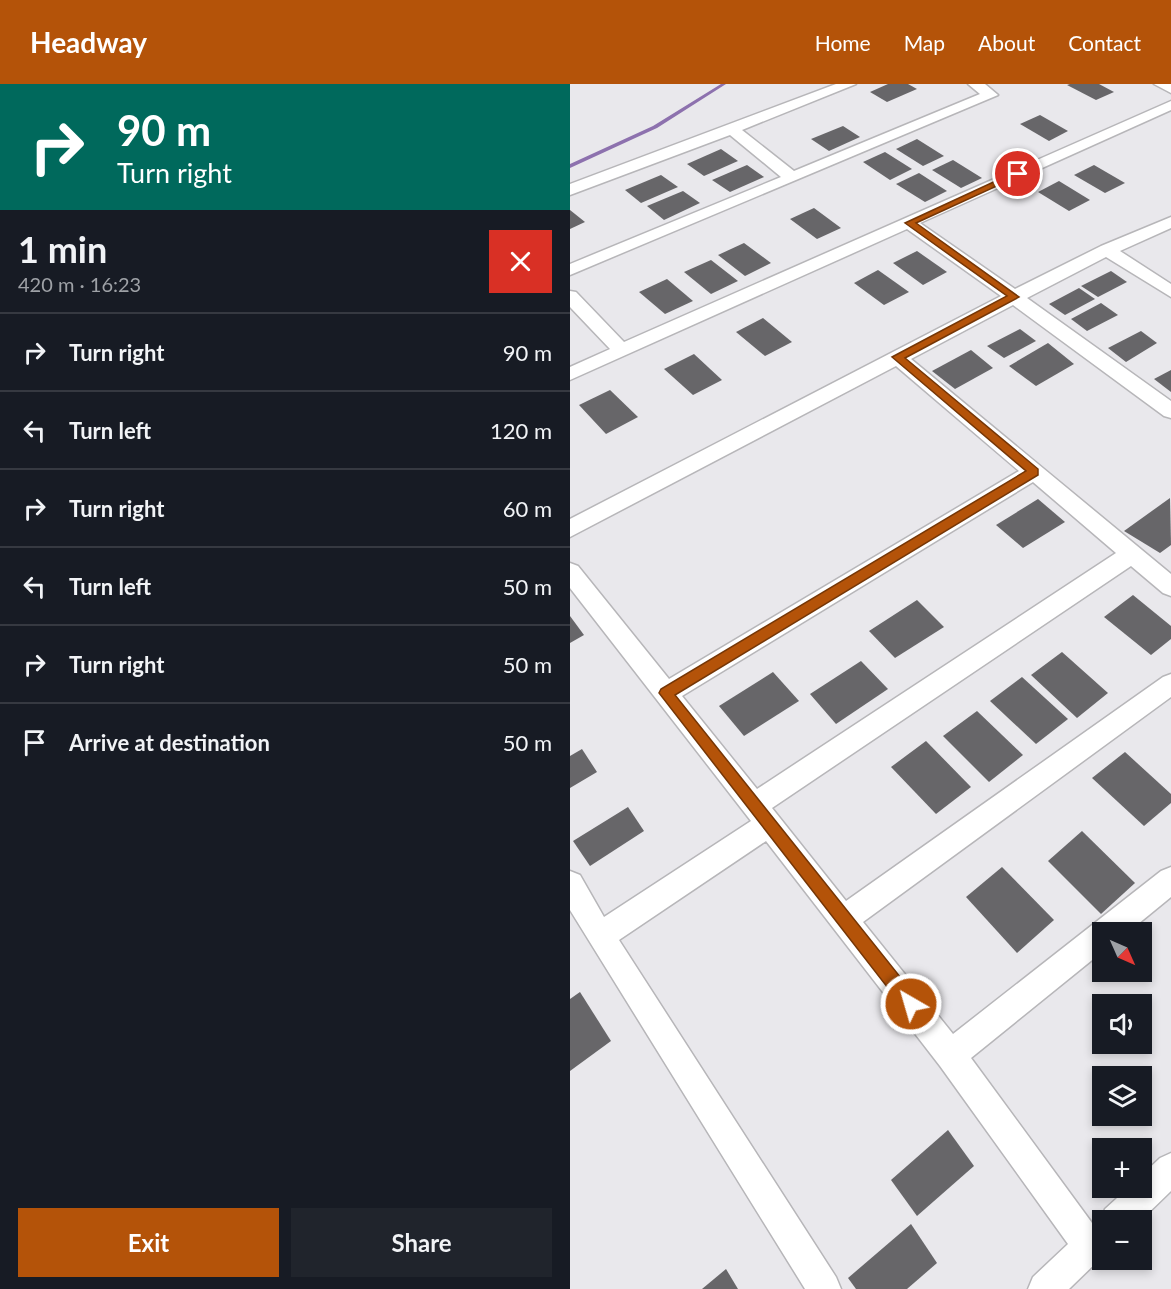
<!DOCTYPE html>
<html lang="en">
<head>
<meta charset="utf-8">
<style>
  :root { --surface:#171b24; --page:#20242c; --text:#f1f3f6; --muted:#9ea1a6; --line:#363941; --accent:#b45309 }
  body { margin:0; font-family:Lato,sans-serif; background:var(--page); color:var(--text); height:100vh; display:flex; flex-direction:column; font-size:22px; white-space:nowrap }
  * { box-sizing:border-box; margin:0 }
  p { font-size:20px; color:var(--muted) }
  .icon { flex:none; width:33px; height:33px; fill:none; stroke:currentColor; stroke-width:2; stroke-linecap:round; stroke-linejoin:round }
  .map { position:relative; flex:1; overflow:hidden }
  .panel { display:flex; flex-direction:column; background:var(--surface); width:570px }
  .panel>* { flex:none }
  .hud { background:#00695c; color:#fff; overflow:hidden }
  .needle { width:39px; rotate:135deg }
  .fabs { position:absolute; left:522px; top:838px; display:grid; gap:12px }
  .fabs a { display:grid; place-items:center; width:60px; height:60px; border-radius:0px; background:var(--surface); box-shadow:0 3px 9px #0003; font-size:30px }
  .pin { position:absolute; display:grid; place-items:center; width:51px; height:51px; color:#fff; margin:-26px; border:3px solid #fff; border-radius:50%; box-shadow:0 2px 6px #0007 }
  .me { position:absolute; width:66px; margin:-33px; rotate:322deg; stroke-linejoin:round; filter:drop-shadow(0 0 4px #0008) }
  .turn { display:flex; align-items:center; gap:21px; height:126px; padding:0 18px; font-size:27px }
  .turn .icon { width:78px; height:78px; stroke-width:2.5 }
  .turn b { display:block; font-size:42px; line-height:51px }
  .round { display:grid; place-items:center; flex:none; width:63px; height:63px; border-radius:0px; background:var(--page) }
  .head { display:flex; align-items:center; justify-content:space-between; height:102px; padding:0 18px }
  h1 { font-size:36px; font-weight:700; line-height:45px }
  .action { display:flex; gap:12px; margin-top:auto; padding:12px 18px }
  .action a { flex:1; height:69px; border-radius:0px; background:var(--accent); color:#fff; font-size:24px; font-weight:700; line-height:69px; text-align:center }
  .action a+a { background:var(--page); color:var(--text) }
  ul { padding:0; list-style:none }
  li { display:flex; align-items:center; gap:18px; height:78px; padding:0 18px; border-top:2px solid var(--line) }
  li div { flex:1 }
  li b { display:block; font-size:22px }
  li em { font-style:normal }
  header { display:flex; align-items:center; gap:36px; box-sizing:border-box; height:84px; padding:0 30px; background:var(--accent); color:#fff }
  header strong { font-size:28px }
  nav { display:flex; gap:33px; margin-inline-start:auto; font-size:21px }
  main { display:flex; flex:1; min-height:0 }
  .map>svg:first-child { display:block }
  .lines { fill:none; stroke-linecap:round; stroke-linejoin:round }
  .stream { fill:#8d71ae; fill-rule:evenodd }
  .building { fill:#676669 }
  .minor-casing { stroke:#b7b6b9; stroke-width:3 }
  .minor { fill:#fff; fill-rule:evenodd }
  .route { fill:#b45309; stroke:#753606; stroke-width:1.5 }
</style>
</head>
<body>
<header>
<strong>Headway</strong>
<nav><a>Home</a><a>Map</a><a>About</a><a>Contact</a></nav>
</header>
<main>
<section class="panel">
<div class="hud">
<div class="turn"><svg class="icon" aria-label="right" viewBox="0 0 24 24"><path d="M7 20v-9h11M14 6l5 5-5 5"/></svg><div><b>90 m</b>Turn right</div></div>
</div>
<div class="head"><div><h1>1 min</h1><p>420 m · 16:23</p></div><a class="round" style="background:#d93025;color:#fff"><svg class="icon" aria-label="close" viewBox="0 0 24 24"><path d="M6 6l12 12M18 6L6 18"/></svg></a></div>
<ul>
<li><svg class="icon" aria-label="right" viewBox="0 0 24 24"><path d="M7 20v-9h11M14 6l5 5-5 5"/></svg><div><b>Turn right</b></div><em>90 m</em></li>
<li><svg class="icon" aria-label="left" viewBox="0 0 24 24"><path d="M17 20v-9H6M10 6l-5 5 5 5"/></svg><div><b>Turn left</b></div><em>120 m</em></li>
<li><svg class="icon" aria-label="right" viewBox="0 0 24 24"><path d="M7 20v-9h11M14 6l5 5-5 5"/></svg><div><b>Turn right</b></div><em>60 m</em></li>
<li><svg class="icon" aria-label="left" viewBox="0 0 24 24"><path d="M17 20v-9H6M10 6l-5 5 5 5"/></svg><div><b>Turn left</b></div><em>50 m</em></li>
<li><svg class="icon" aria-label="right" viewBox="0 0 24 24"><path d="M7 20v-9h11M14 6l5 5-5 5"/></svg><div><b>Turn right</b></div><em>50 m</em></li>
<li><svg class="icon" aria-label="arrive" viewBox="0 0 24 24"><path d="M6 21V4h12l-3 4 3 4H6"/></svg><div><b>Arrive at destination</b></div><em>50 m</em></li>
</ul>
<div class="action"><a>Exit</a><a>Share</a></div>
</section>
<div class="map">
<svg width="601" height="1205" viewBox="0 0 601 1205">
  <rect width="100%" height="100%" fill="#e9e8ec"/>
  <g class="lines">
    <!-- stream -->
    <polygon class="stream" points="151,0 156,0 87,44 0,84 0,80 83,42"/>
  </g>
  <!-- building -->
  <g class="building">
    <polygon points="318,0 338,0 347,5 317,18 300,8"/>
    <polygon points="500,0 529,0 544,8 526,16 497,1"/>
    <polygon points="470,31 498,47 479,57 450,40"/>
    <polygon points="273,42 290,53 259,67 241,55"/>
    <polygon points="347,55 374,72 353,82 326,65"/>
    <polygon points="151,65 168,77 134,92 117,80"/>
    <polygon points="315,68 342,85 320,96 293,78"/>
    <polygon points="383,76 412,94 391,104 362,86"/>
    <polygon points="177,81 194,93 160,108 142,96"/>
    <polygon points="524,81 555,99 535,109 504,91"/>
    <polygon points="349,89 377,107 355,118 326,100"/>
    <polygon points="91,91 108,103 71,119 55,106"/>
    <polygon points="489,97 520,116 499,127 468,108"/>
    <polygon points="113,107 130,119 94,136 77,122"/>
    <polygon points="244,124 271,144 247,155 220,135"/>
    <polygon points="0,126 15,138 0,145"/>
    <polygon points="174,159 201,179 175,192 148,171"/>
    <polygon points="347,167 377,188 353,201 323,179"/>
    <polygon points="141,176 168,197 141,210 114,188"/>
    <polygon points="308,186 339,208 314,221 284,199"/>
    <polygon points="541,187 557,198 528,213 511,202"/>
    <polygon points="97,195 123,217 95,230 69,208"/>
    <polygon points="509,204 525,215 495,231 479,220"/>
    <polygon points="531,219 548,231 517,247 501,235"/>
    <polygon points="193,234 222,258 195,272 166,248"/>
    <polygon points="450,245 466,257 434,274 417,262"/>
    <polygon points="571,247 587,259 556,278 538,264"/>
    <polygon points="478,259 504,280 466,302 439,282"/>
    <polygon points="401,266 423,284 385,305 362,287"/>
    <polygon points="124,270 152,296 123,311 94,285"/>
    <polygon points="601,286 601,308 584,295"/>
    <polygon points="40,306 68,333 36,350 9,321"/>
    <polygon points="600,414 601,461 590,469 554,447"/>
    <polygon points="468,415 495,438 453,464 426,441"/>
    <polygon points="563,511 601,542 601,555 581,571 534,533"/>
    <polygon points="347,516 374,543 325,574 299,547"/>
    <polygon points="0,532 14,551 0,559"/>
    <polygon points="492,568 538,609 507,634 461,591"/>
    <polygon points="291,577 318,605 266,640 240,610"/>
    <polygon points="203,588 229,617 174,652 149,622"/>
    <polygon points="452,593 498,635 466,660 420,617"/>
    <polygon points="407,627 453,671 419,698 373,652"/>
    <polygon points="356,657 401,703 366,730 321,683"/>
    <polygon points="12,665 27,688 0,704 0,672"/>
    <polygon points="555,668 601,710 601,719 574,742 522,694"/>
    <polygon points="58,723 74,747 20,782 3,757"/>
    <polygon points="512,747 565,799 531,830 478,777"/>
    <polygon points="432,783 484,836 447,869 396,813"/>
    <polygon points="10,908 41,957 0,987 0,915"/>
    <polygon points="378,1046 404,1082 347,1132 321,1096"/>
    <polygon points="341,1140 367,1179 337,1205 286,1205 278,1194"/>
    <polygon points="156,1185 168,1205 132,1205"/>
  </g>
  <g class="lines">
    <!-- minor casing -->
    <g class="minor-casing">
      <g id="minor">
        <polygon points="266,0 286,0 172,46 224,87 410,10 398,0 415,0 428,11 0,191 0,180 211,93 160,51 0,111 0,100"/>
        <polygon points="584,0 601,0 601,9"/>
        <path d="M601,17V26L350,139L445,205L531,162L601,133V144L550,167L601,200V213L536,173L457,214L601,317V334L594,332L443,221L341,275L601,490V512L593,509L561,482L202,724L276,817L593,593L601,590V613L293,838L383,950L591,787L601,783V813L557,849H532V868L401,974L522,1139L532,1135L535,1125L558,1104H572V1091L590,1074L601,1069V1107L570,1137H532V1173L499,1205H458L463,1193L498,1160L370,982L196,757L49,856L266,1193L271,1205H235L0,826V787L10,791L34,833L181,737L0,504V479L8,482L99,595L449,387L326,282L0,453V435L431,212L337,145L0,296V283L40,265L0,223V207L6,208L54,258ZM463,398L546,469L187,705L112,612Z"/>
      </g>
    </g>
    <!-- minor -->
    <use href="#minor" class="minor"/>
  </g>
  <!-- route -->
  <polygon class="route" points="445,88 453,90 346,139 449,213 335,274 468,385 468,391 105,611 347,914 349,920 347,926 341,929 335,926 89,609 91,605 456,387 322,273 437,212 335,139"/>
</svg>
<div class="fabs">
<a><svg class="needle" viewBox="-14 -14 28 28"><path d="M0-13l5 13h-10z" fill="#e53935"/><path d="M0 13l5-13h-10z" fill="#9ea1a6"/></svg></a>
<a><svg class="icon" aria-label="sound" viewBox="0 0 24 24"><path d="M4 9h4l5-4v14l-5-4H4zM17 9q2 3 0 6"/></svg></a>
<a><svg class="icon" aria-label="layers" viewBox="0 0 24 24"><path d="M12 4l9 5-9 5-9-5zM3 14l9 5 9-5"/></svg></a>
<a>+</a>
<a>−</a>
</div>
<div class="pin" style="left:448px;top:90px;background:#d93025"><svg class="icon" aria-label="arrive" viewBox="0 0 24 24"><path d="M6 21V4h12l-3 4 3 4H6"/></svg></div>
<svg class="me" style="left:341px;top:920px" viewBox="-20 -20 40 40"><circle r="17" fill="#b45309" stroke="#fff" stroke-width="3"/><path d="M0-11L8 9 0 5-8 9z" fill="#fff"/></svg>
</div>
</main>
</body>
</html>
